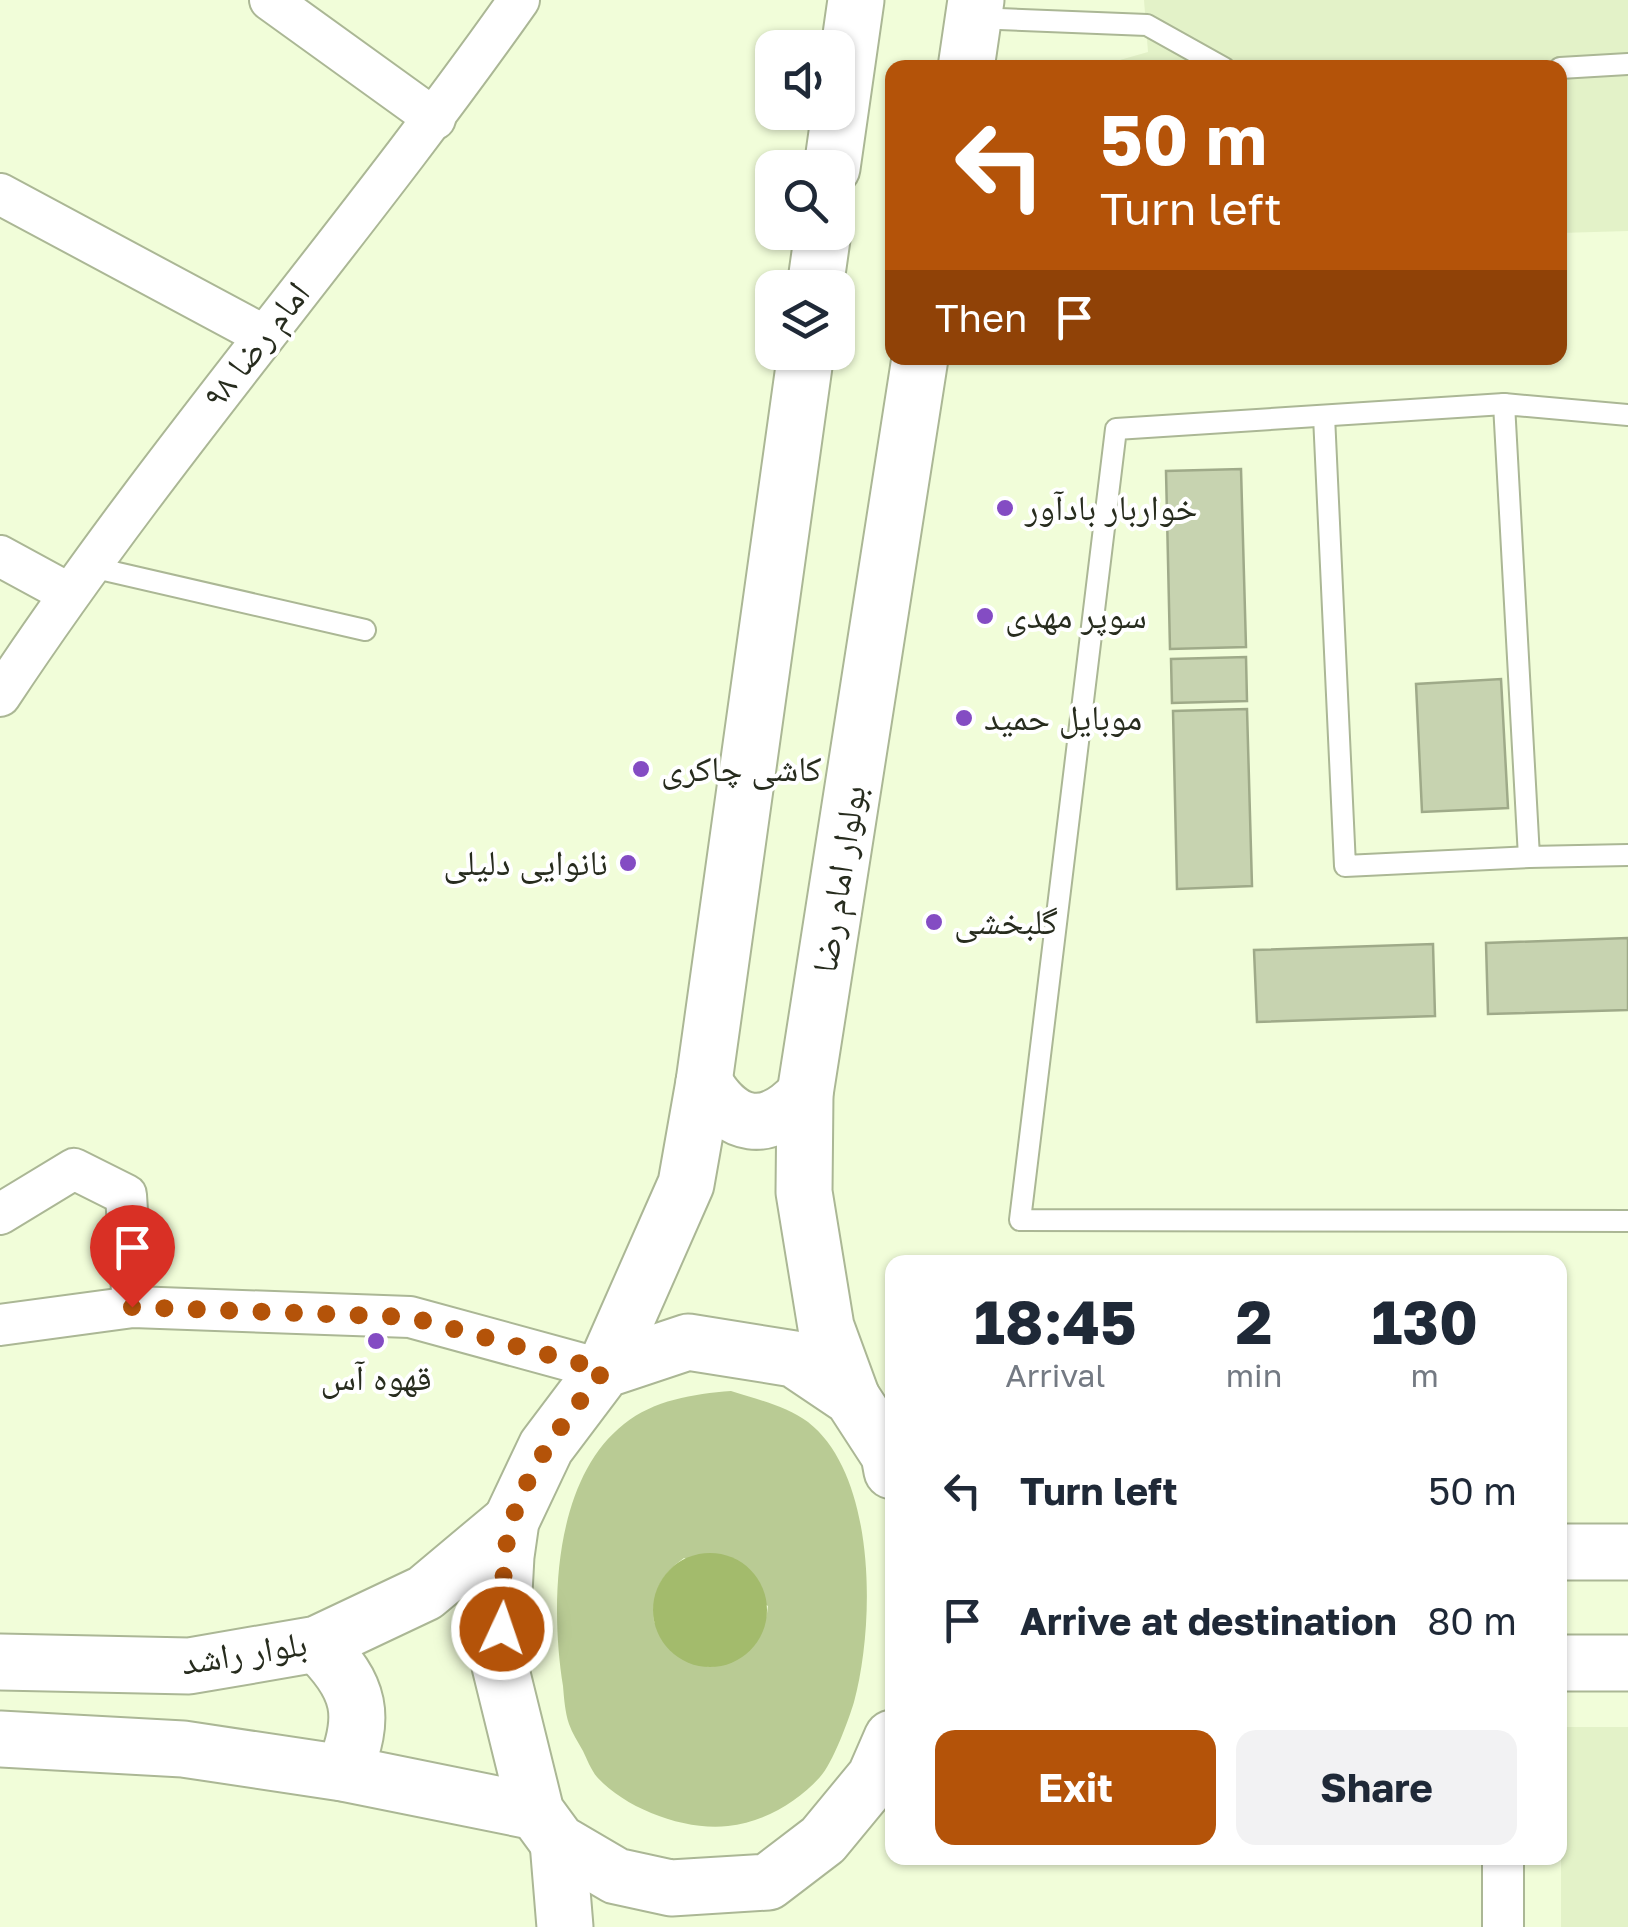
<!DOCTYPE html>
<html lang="en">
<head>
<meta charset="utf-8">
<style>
  :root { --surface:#fff; --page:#f2f2f3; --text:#1f2937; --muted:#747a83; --accent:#b45309 }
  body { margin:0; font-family:"Golos Text","Noto Naskh Arabic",sans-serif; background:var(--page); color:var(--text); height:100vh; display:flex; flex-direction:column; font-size:38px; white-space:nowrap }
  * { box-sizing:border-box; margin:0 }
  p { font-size:32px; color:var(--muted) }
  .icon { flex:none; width:55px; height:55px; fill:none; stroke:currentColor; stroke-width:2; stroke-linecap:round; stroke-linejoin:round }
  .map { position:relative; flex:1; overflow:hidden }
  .sheet { position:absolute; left:885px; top:1255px; width:682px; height:610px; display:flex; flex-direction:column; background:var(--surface); border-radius:20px; box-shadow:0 2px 8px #0004 }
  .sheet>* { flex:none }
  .banner { position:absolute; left:885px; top:60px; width:682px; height:305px; border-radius:20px; box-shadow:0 2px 8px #0004; background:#b45309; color:#fff; overflow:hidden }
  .fabs { position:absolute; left:755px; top:30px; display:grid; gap:20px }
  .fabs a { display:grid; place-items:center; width:100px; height:100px; border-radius:20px; background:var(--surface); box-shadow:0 2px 8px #0004; font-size:50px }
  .pin { position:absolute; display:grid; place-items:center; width:85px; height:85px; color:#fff; margin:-102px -42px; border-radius:50% 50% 50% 0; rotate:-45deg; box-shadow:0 0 10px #0007 }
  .pin .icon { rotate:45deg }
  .me { position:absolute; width:110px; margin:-55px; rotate:3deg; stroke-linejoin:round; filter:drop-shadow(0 0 8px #0008) }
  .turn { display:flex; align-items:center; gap:35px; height:210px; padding:0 50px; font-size:45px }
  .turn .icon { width:130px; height:130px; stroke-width:2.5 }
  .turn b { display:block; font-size:70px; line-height:85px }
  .then { display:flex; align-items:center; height:95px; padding:0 50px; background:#0003; gap:20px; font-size:38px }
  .eta { display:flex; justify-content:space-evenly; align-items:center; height:170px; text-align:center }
  .eta b { font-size:60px; font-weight:700; line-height:70px }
  .primary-button { display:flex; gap:20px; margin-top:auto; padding:20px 50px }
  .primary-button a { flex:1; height:115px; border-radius:20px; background:var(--accent); color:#fff; font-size:40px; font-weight:700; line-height:115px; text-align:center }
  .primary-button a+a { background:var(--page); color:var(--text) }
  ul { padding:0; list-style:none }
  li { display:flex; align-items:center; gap:30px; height:130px; padding:0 50px }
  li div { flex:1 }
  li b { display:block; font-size:38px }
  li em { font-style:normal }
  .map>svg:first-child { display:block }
  .built { fill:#e3f2c8 }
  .green { fill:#b9cb94; fill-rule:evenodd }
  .water { fill:#a3bb6c }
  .building { fill:#c7d3b0; stroke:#9faa89; stroke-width:2.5 }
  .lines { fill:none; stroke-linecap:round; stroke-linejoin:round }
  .service-casing { stroke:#abb795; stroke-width:24 }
  .minor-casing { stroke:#abb795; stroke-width:44 }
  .secondary-casing { stroke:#abb795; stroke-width:59 }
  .primary-casing { stroke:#abb795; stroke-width:59 }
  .service { stroke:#fff; stroke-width:20 }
  .minor { stroke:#fff; stroke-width:40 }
  .secondary { stroke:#fff; stroke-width:55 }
  .primary { stroke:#fff; stroke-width:55 }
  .route { stroke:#b45309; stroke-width:18; stroke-dasharray:0 32.4 }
  .poi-dot { fill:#844cc3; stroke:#fff; stroke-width:4 }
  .labels { text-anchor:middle; stroke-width:8; stroke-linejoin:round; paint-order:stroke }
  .street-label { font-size:35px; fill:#272c1e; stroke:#fff }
  .poi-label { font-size:35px; fill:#272c1e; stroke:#fff; text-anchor:start }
</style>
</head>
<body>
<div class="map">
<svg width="1628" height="1927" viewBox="0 0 1628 1927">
  <rect width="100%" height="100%" fill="#f1fdd9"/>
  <!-- built -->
  <g class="built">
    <polygon points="1144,0 1628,0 1628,231 1560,233 1560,68 1106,68 1106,64 1148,52"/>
    <rect x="1561" y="1727" width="67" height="200"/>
  </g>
  <!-- green -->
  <path class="green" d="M731,1391C756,1399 786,1406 808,1422C877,1476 875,1625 854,1702C849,1719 832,1765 820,1777C798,1802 762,1823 728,1826C685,1831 626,1809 597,1777C591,1770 587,1759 583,1751C578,1742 572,1733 569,1724C565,1712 564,1698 563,1686C550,1606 553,1480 624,1424C654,1400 693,1394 731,1391ZM684,1558L768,1606C764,1643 744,1662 708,1667L654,1622C652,1593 660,1575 684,1558Z"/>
  <!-- water -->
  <circle class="water" cx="710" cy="1610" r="57"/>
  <!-- building -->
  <g class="building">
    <polygon points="1241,469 1246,647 1170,649 1166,471"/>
    <polygon points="1246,657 1247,701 1172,703 1171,659"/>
    <polygon points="1501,679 1508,808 1422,812 1416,684"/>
    <polygon points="1247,709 1252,886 1177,889 1173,711"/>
    <polygon points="1628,938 1628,1010 1488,1014 1486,943"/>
    <polygon points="1433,944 1435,1016 1257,1022 1254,950"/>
  </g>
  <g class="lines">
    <!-- service casing -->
    <g class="service-casing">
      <g id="service">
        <polyline points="975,18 1147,25 1224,68"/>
        <polyline points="1560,68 1628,64"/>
        <polyline points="1504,404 1116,429 1020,1220 1628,1221"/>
        <polyline points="1628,415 1504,404 1529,857 1628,855"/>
        <polyline points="1324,416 1345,866 1529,857"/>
        <polyline points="87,566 365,630"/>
      </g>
    </g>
    <!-- minor casing -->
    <g class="minor-casing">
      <g id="minor">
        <polyline points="270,0 435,119"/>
        <polyline points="0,194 263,335"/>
        <polyline points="0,556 68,593"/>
        <path d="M0,696C160,454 352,237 519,0"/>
        <polyline points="0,1214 74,1169 126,1195 133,1307"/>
        <polyline points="0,1325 133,1307 410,1317 604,1370"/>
        <polyline points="1503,1858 1503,1927"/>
      </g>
    </g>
    <!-- secondary casing -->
    <g class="secondary-casing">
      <g id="secondary">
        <polyline points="1560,1552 1628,1552"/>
        <polyline points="1560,1663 1628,1663"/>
      </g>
    </g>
    <!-- primary casing -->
    <g class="primary-casing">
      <g id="primary">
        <polyline points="966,68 976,0"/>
        <polyline points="832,168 856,0"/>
        <polyline points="815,288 823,232"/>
        <path d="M704,1082C732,1129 767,1135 805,1094"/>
        <polyline points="604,1370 686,1184 704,1082 806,352"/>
        <polyline points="852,1398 826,1327 804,1192 805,1094 920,358"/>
        <polyline points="892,1471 889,1455 852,1398 794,1359 688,1342 604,1370 546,1447 511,1521 506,1556 500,1666 536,1812 558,1842 616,1876 671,1888 768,1882 823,1840 875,1777 892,1738"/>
        <path d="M317,1644C361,1687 367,1716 343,1773"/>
        <polyline points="0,1662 189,1666 317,1644 425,1593 511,1521"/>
        <polyline points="0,1739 183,1749 343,1773 536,1812"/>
        <polyline points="558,1842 565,1927"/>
      </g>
    </g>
    <!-- service -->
    <use href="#service" class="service"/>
    <!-- minor -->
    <use href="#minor" class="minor"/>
    <!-- secondary -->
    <use href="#secondary" class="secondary"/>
    <!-- primary -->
    <use href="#primary" class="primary"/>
  </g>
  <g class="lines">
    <!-- route -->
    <path class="route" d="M132,1307L410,1317L604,1370C568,1417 529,1464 512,1521C501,1555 504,1594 502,1629"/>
  </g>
  <!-- markers -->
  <g class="poi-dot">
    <circle cx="1005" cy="508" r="10"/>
    <circle cx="985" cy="616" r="10"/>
    <circle cx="964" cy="718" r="10"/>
    <circle cx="641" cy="769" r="10"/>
    <circle cx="628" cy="863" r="10"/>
    <circle cx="934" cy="922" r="10"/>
    <circle cx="376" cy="1341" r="10"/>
  </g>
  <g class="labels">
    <!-- street labels -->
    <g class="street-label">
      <text transform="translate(256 345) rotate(-52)" y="12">امام رضا ۹۸</text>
      <text transform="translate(839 879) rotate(-81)" y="12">بولوار امام رضا</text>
      <text transform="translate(244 1653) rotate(-9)" y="12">بلوار راشد</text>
    </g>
    <!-- poi labels -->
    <g class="poi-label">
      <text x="1025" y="520">خواربار بادآور</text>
      <text x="1005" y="628">سوپر مهدی</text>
      <text x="984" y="730">موبایل حمید</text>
      <text x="661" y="781">کاشی چاکری</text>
      <text x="608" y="875" text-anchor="end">نانوایی دلیلی</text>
      <text x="954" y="934">گلبخشی</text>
      <text x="376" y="1390" text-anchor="middle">قهوه آس</text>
    </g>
  </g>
</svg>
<div class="fabs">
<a><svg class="icon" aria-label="sound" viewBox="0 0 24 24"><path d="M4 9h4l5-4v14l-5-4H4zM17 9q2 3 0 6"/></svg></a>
<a><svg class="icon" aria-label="search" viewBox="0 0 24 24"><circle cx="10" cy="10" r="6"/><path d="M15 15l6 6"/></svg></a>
<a><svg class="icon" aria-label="layers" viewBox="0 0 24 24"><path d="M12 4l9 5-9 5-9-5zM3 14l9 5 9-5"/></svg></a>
</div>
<div class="pin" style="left:132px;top:1307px;background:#d93025"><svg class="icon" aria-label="arrive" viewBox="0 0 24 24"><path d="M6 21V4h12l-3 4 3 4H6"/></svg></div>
<svg class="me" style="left:502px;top:1629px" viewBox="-20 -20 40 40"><circle r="17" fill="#b45309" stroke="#fff" stroke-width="3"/><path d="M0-11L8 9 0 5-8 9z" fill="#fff"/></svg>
<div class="banner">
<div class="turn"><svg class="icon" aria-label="left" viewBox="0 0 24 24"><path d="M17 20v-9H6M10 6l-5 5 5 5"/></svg><div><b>50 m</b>Turn left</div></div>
<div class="then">Then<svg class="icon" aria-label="arrive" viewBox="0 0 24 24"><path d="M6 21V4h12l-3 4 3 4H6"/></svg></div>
</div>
<section class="sheet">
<div class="eta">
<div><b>18:45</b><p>Arrival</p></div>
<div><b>2</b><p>min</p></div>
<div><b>130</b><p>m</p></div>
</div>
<ul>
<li><svg class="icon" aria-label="left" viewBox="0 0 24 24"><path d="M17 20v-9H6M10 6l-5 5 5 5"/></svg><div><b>Turn left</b></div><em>50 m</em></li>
<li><svg class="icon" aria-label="arrive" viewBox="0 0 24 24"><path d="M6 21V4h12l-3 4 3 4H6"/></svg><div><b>Arrive at destination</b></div><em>80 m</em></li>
</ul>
<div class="primary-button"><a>Exit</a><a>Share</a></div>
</section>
</div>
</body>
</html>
